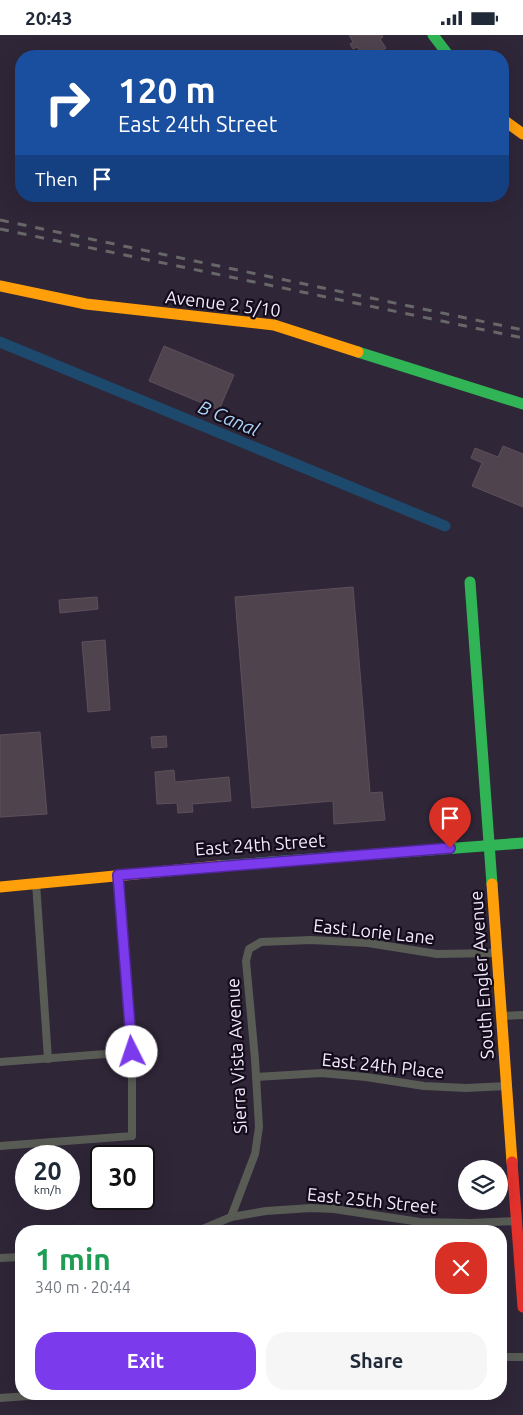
<!DOCTYPE html>
<html lang="en">
<head>
<meta charset="utf-8">
<style>
  :root { --surface:#fff; --page:#f6f6f7; --text:#1f2937; --muted:#747a83; --accent:#7c3aed }
  body { margin:0; font-family:Ubuntu,sans-serif; background:var(--page); color:var(--text); height:100vh; display:flex; flex-direction:column; font-size:19px; white-space:nowrap }
  * { box-sizing:border-box; margin:0 }
  p { font-size:16px; color:var(--muted) }
  .icon { flex:none; width:28px; height:28px; fill:none; stroke:currentColor; stroke-width:2; stroke-linecap:round; stroke-linejoin:round }
  .map { position:relative; flex:1; overflow:hidden }
  .sheet { position:absolute; left:15px; top:1190px; width:492px; height:175px; display:flex; flex-direction:column; background:var(--surface); border-radius:20px; box-shadow:0 5px 20px #0002 }
  .sheet>* { flex:none }
  .guide { position:absolute; left:15px; top:15px; width:494px; height:152px; border-radius:20px; box-shadow:0 5px 20px #0002; background:#1a4fa0; color:#fff; overflow:hidden }
  .tools { position:absolute; left:458px; top:1125px; display:grid; gap:10px }
  .tools a { display:grid; place-items:center; width:50px; height:50px; border-radius:50%; background:var(--surface); box-shadow:0 5px 20px #0002; font-size:25px }
  .speed { position:absolute; left:15px; top:1110px; display:flex; gap:10px; font-size:25px; font-weight:700; text-align:center }
  .speed>* { display:grid; place-content:center; width:65px; height:65px; border-radius:50%; background:var(--surface); box-shadow:0 5px 20px #0002; line-height:1 }
  .speed small { font-size:12px; font-weight:400 }
  .speed .limit { border:2px solid #111; border-radius:8px; background:#fff; color:#111 }
  .pin { position:absolute; display:grid; place-items:center; width:42px; height:42px; color:#fff; margin:-51px -21px; border-radius:50% 50% 50% 0; rotate:-45deg; box-shadow:0 0 5px #0007 }
  .pin .icon { rotate:45deg }
  .me { position:absolute; width:55px; margin:-28px; rotate:356deg; stroke-linejoin:round; filter:drop-shadow(0 0 4px #0008) }
  .turn { display:flex; align-items:center; gap:18px; height:105px; padding:0 20px; font-size:22px }
  .turn .icon { width:65px; height:65px; stroke-width:2.5 }
  .turn b { display:block; font-size:35px; line-height:42px }
  .then { display:flex; align-items:center; height:48px; padding:0 20px; background:#0003; gap:10px; font-size:19px }
  .round { display:grid; place-items:center; flex:none; width:52px; height:52px; border-radius:20px; background:var(--page) }
  .overview { display:flex; align-items:center; justify-content:space-between; height:85px; padding:0 20px }
  h1 { font-size:30px; font-weight:700; line-height:38px; color:#1e9e55 }
  .button { display:flex; gap:10px; margin-top:auto; padding:10px 20px }
  .button a { flex:1; height:58px; border-radius:20px; background:var(--accent); color:#fff; font-size:20px; font-weight:700; line-height:58px; text-align:center }
  .button a+a { background:var(--page); color:var(--text) }
  .status { display:flex; justify-content:space-between; align-items:center; height:35px; padding:0 25px; background:var(--surface); direction:ltr }
  .status svg { height:14px; fill:currentColor }
  .map>svg:first-child { display:block }
  .lines { fill:none; stroke-linecap:round; stroke-linejoin:round }
  .canal { stroke:#1d496d; stroke-width:11 }
  .building { fill:#4f434d; stroke:#5e505b }
  .street { stroke:#595b55; stroke-width:8 }
  .fast { stroke:#30b455; stroke-width:11 }
  .slow { stroke:#ff9f0a; stroke-width:11 }
  .jam { stroke:#e5322d; stroke-width:11 }
  .rail { stroke:#676768; stroke-width:3; stroke-dasharray:9 9; stroke-linecap:butt }
  .route-casing { stroke:#51269a; stroke-width:12 }
  .route { stroke:#7c3aed; stroke-width:9 }
  .labels { text-anchor:middle; stroke-width:4.5; stroke-linejoin:round; paint-order:stroke }
  .street-label { font-size:18px; fill:#f3ebfd; stroke:#140c1b }
  .water-label { font-size:19px; font-style:italic; fill:#aad3f7; stroke:#140c1b }
</style>
</head>
<body>
<div class="status"><b>20:43</b><svg viewBox="0 0 49 12"><path d="M0 12V9h3v3zM5 12V6h3v6zM10 12V3h3v9zM15 12V0h3v12zM26 1h20v11H26zM47 4h2v5h-2z"/></svg></div>
<div class="map">
<svg width="523" height="1380" viewBox="0 0 523 1380">
  <rect width="100%" height="100%" fill="#2f2638"/>
  <g class="lines">
    <!-- canal -->
    <polyline class="canal" points="0,307 445,491"/>
  </g>
  <!-- building -->
  <g class="building">
    <polygon points="349,0 382,0 383,2 380,4 386,13 374,21 364,21 357,12 353,14 350,9 353,7"/>
    <polygon points="164,311 234,340 219,375 149,346"/>
    <polygon points="503,411 523,419 523,472 472,451 482,428 471,423 475,413 498,422"/>
    <polygon points="353,552 370,758 382,757 385,785 334,789 333,766 252,773 235,562"/>
    <polygon points="97,562 98,574 60,578 59,565"/>
    <polygon points="105,605 110,675 88,677 82,607"/>
    <polygon points="40,697 47,779 0,782 0,700"/>
    <polygon points="166,701 167,712 152,713 151,702"/>
    <polygon points="174,735 175,747 229,742 231,766 192,769 193,777 178,778 177,768 157,769 155,737"/>
  </g>
  <g class="lines">
    <!-- street -->
    <g class="street">
      <polyline points="36,848 48,1024"/>
      <polyline points="502,981 523,980"/>
      <polyline points="0,1027 132,1017"/>
      <polyline points="256,1042 321,1038 366,1042 424,1051 466,1053 507,1051"/>
      <polyline points="0,1111 132,1101 132,1017 119,840"/>
      <polyline points="231,1182 255,1119 259,1092 255,1024 246,926 249,914 261,907 311,905 368,908 437,919 497,918"/>
      <polyline points="198,1196 231,1182 266,1176 311,1173 334,1174 420,1187 471,1188 517,1186"/>
      <polyline points="0,1223 21,1222"/>
      <polyline points="501,1322 523,1322"/>
      <polyline points="0,1363 57,1359"/>
    </g>
    <!-- fast -->
    <g class="fast">
      <polyline points="433,0 449,21"/>
      <polyline points="358,317 523,369"/>
      <polyline points="470,547 492,849"/>
      <polyline points="219,831 523,808"/>
    </g>
    <!-- slow -->
    <g class="slow">
      <polyline points="502,84 523,99"/>
      <polyline points="0,251 86,269 274,290 358,317"/>
      <polyline points="492,849 512,1127"/>
      <polyline points="0,852 219,831"/>
    </g>
    <!-- jam -->
    <polyline class="jam" points="512,1127 523,1272"/>
    <!-- rail -->
    <g class="rail">
      <polyline points="0,185 523,295"/>
      <polyline points="0,194 523,303"/>
    </g>
  </g>
  <g class="lines">
    <!-- route casing -->
    <g class="route-casing">
      <polyline id="route" points="132,1017 118,840 450,813"/>
    </g>
    <!-- route -->
    <use href="#route" class="route"/>
  </g>
  <g class="labels">
    <!-- street labels -->
    <g class="street-label">
      <text transform="translate(223 269) rotate(7)" y="6">Avenue 2 5/10</text>
      <text transform="translate(260 810) rotate(-4)" y="6">East 24th Street</text>
      <text transform="translate(374 897) rotate(6)" y="6">East Lorie Lane</text>
      <text transform="translate(482 940) rotate(-94)" y="6">South Engler Avenue</text>
      <text transform="translate(237 1021) rotate(-93)" y="6">Sierra Vista Avenue</text>
      <text transform="translate(383 1031) rotate(6)" y="6">East 24th Place</text>
      <text transform="translate(372 1166) rotate(6)" y="6">East 25th Street</text>
    </g>
    <!-- water labels -->
    <g class="water-label">
      <text transform="translate(229 383) rotate(23)" y="7">B Canal</text>
    </g>
  </g>
</svg>
<div class="tools">
<a><svg class="icon" aria-label="layers" viewBox="0 0 24 24"><path d="M12 4l9 5-9 5-9-5zM3 14l9 5 9-5"/></svg></a>
</div>
<div class="speed"><div>20<small>km/h</small></div><div class="limit">30</div></div>
<div class="pin" style="left:450px;top:813px;background:#d93025"><svg class="icon" aria-label="arrive" viewBox="0 0 24 24"><path d="M6 21V4h12l-3 4 3 4H6"/></svg></div>
<svg class="me" style="left:132px;top:1017px" viewBox="-20 -20 40 40"><circle r="19" fill="#fff"/><path d="M0-13L10 11 0 6-10 11z" fill="#7c3aed"/></svg>
<div class="guide">
<div class="turn"><svg class="icon" aria-label="right" viewBox="0 0 24 24"><path d="M7 20v-9h11M14 6l5 5-5 5"/></svg><div><b>120 m</b>East 24th Street</div></div>
<div class="then">Then<svg class="icon" aria-label="arrive" viewBox="0 0 24 24"><path d="M6 21V4h12l-3 4 3 4H6"/></svg></div>
</div>
<section class="sheet">
<div class="overview"><div><h1>1 min</h1><p>340 m · 20:44</p></div><a class="round" style="background:#d93025;color:#fff"><svg class="icon" aria-label="close" viewBox="0 0 24 24"><path d="M6 6l12 12M18 6L6 18"/></svg></a></div>
<div class="button"><a>Exit</a><a>Share</a></div>
</section>
</div>
</body>
</html>
